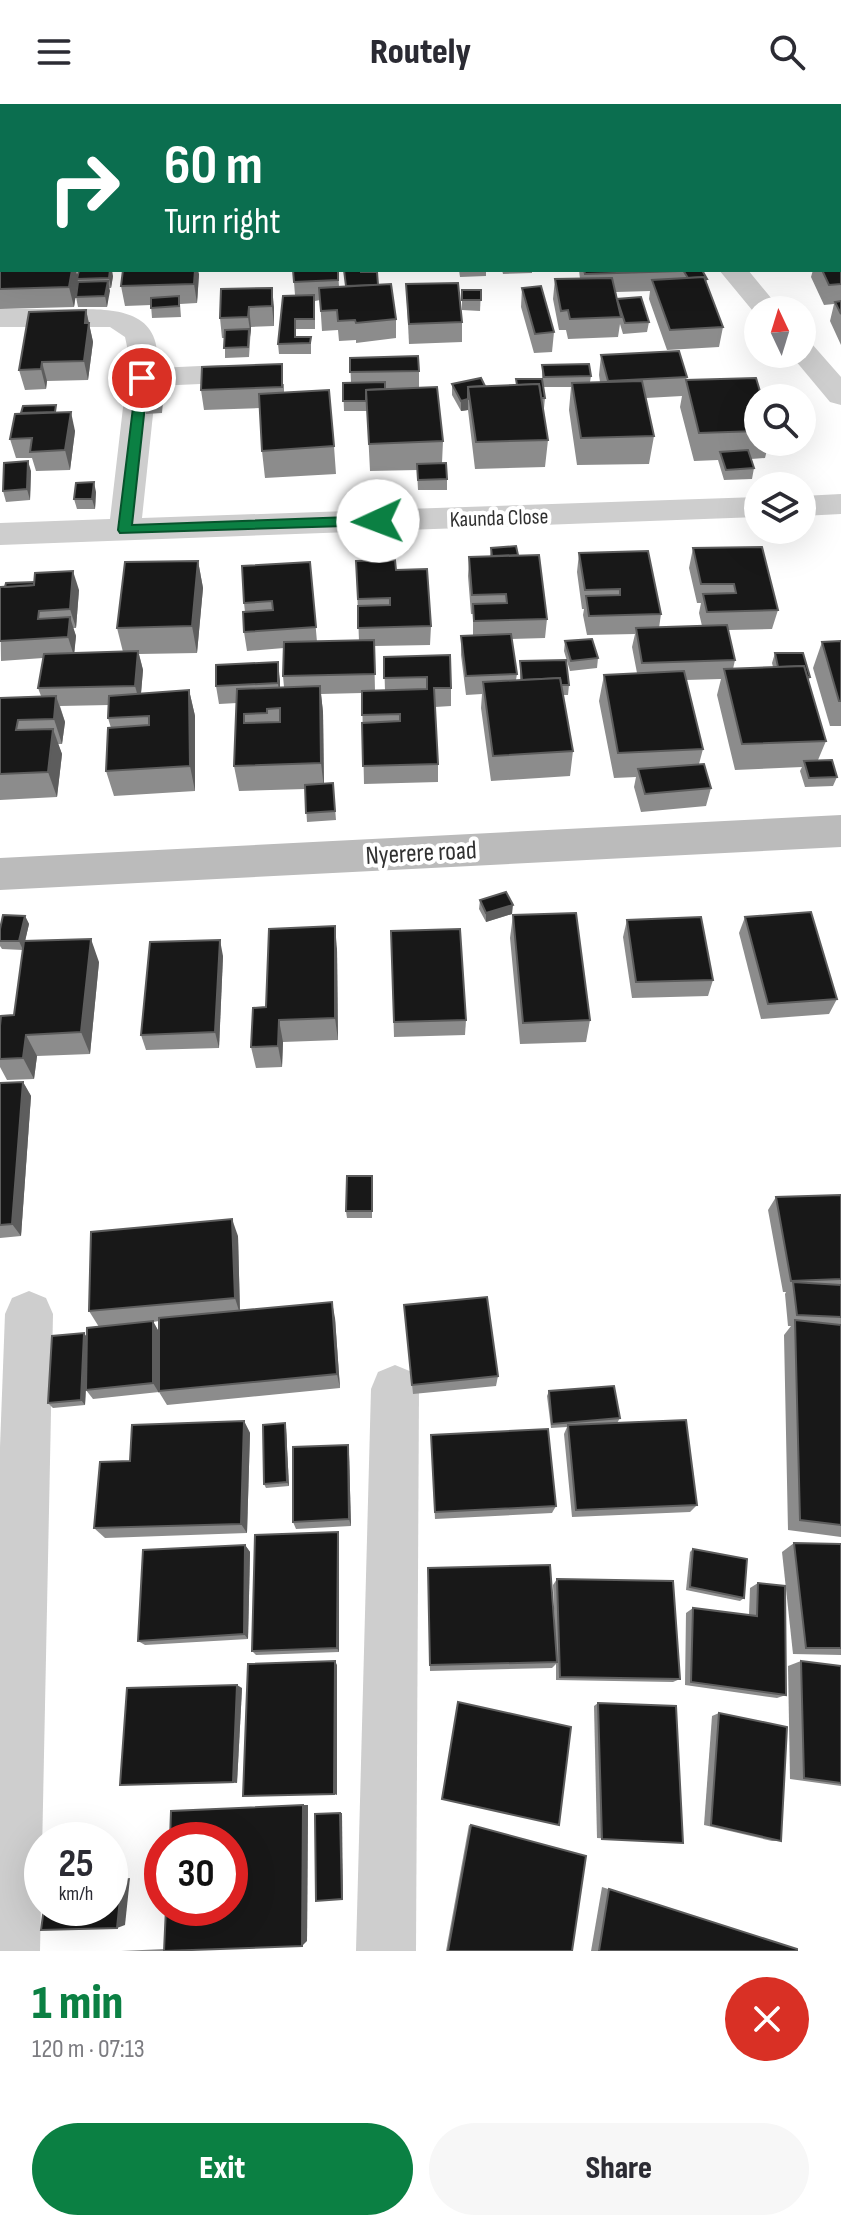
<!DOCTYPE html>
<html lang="en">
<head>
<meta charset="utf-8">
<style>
  :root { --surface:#fff; --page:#f7f7f7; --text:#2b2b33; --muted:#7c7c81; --accent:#0b8043 }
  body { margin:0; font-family:"Sofia Sans Condensed",sans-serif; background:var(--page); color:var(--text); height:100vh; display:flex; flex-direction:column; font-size:30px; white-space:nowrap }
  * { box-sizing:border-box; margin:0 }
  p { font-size:26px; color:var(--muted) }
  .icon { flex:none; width:44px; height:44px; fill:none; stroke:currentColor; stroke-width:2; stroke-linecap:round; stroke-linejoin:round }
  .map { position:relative; height:1847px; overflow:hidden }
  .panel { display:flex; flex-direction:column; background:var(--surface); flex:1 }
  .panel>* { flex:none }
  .banner { position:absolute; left:0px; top:0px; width:842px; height:168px; box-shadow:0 8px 32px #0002; background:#0b6e4f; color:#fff; overflow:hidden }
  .needle { width:52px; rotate:356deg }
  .controls { position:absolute; left:744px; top:192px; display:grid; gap:16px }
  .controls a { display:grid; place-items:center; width:72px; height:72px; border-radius:50%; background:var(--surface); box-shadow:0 8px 32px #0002; font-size:40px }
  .speed { position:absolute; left:24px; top:1718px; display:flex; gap:16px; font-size:40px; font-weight:700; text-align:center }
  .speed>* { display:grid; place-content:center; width:104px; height:104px; border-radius:50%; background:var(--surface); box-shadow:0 8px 32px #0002; line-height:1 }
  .speed small { font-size:20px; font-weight:400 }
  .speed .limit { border:12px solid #d22; background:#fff; color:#111 }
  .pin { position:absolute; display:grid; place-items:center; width:68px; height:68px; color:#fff; margin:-34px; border:4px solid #fff; border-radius:50%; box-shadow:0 2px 8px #0007 }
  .me { position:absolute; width:88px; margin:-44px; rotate:268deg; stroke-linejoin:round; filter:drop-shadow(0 0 6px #0008) }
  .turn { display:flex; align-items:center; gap:28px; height:168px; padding:0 32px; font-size:36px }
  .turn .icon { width:104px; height:104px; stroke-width:2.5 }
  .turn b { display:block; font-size:56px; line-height:68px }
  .round { display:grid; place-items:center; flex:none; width:84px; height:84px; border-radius:42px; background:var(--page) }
  .summary { display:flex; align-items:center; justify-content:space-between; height:136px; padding:0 32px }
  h1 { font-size:48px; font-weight:800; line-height:60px; color:var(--accent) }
  .button { display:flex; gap:16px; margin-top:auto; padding:16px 32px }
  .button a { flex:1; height:92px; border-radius:48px; background:var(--accent); color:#fff; font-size:32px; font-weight:800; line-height:92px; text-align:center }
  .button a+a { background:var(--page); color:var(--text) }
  header { display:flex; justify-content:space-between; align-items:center; height:104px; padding:0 32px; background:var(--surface); font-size:36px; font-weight:800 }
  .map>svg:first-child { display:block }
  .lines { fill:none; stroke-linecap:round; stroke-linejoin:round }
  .street { fill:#cecece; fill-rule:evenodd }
  .secondary { fill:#bbb; fill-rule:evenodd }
  .wall { fill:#8c8c8c; fill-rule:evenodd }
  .shaded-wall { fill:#5d5d5d }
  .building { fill:#181818; stroke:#5d5d5d; stroke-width:2; fill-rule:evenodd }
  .route { fill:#0b8043; stroke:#07532c; stroke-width:2 }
  .labels { text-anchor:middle; stroke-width:8; stroke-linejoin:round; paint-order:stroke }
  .far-street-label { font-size:22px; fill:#313131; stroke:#fff }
  .street-label { font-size:26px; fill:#313131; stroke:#fff }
</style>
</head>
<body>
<header><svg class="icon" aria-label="menu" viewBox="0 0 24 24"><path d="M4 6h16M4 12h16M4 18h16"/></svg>Routely<svg class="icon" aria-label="search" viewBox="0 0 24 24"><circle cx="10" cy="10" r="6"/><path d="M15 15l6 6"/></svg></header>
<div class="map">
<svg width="841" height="1847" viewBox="0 0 841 1847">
  <rect width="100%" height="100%" fill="#fff"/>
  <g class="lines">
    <!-- street -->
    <g class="street">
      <polygon points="583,0 608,0 609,2 584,2"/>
      <rect x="840" y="59" width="1" height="16"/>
      <polygon points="719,166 748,166 781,206 758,206 757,212"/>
      <path d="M0,205C23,205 47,205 70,205C114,205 163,204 157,264L222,261L232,264L237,270L232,276L222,279L156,282L142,414L758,393V413L0,441V419L110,415L129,252L125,233L110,223H0Z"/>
      <polygon points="802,237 812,240 841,273 841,301 830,298 790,250 802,250"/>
      <polygon points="841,390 841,410 802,412 802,392"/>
      <polygon points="29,1187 46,1194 53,1210 40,1847 0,1847 0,1343 5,1210 12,1194"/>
      <polygon points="395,1261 412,1268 419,1285 416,1847 356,1847 371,1285 378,1268"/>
    </g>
    <!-- secondary -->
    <polygon class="secondary" points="841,711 841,743 0,786 0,754"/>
  </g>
  <!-- wall -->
  <g class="wall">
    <rect x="144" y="0" width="66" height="2"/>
    <polygon points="665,0 728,0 729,2 666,2"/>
    <polygon points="786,0 841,0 841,23 840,2 786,2"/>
    <polygon points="841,152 841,241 830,217 834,200 824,201 811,173 813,166 840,166"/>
    <polygon points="76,166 77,173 113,172 111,184 109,184 107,203 78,203 76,193 78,179 74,203 0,205 0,185"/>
    <polygon points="293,166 338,166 339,183 345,182 361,168 378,181 396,215 396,234 356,239 356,236 339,237 338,226 322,227 320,196 315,197 315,225 296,225 296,233 311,233 311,250 279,250 278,240 295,191"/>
    <polygon points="459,166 486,166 486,172 460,173"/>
    <polygon points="502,166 532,166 532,169 503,170"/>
    <polygon points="579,166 702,166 707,175 706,179 723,223 719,243 667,246 649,195 650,187 616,188 617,195 649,218 647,228 623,230 620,220 618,233 568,235 566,226 559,226 553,195 555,175 580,175"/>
    <polygon points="199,170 197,199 180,200 181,213 152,214 151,201 125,202 121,182"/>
    <polygon points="406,180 462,218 462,238 409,240"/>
    <polygon points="522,184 554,228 552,248 534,249 521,203"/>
    <polygon points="221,185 274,203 274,222 251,223 249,253 225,254 225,234 222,234 220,214"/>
    <polygon points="462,186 481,186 480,207 462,206"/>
    <polygon points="86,206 93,238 88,276 47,277 46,285 25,286 19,266"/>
    <polygon points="601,251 687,273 686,276 758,294 758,338 769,338 765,354 751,355 754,364 752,375 724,376 718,356 694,357 680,303 682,292 646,294 654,332 649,360 577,361 569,306 571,283 543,283 545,294 544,304 543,304 548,336 545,363 475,365 468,306 461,307 452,291 452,280 485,282 516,281 516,275 542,275 542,261 591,272 590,278 600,278 599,271"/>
    <polygon points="350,254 419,267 419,284 443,337 442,359 447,375 447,386 418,386 417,366 370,367 367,307 344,307 343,279 351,278"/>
    <polygon points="284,280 284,289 334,342 336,370 265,374 262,347 260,304 204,306 201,286"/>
    <polygon points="163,298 162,309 146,310 144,299"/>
    <polygon points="58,308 75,327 70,366 36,367 32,354 16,354 10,335"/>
    <polygon points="31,367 30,396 6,398 3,387"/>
    <polygon points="96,388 95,405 77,405 74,395"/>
    <polygon points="491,444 518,451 547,515 545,534 511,535 517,570 516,576 520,576 520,557 569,581 568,591 563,591 573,647 570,672 491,677 481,604 482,590 466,591 461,551 461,532 473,532 473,510 471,510 468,472 469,453 490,452"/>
    <polygon points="693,444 778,506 772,525 728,526 735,556 733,565 773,563 772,559 775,549 810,573 808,578 826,637 818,656 837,673 833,682 805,683 800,667 802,663 735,666 717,591 721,575 686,576 703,645 699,660 711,684 706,702 641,708 634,683 636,673 614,674 599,597 604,571 637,569 632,543 635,530 587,531 583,511 584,505 582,505 577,468 579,449 661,510 659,524 702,522 699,509 701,499 697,499 689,464"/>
    <polygon points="198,457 203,484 197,549 139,550 143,566 141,590 189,586 195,612 195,687 114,692 106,667 111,624 108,614 109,601 60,602 65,618 62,640 58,640 62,650 57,693 0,696 0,594 41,592 38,584 43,554 1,557 0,484 79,486 76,524 73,524 76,532 74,549 123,548 117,524"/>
    <polygon points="356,457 396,466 431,522 430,541 374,542 375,587 385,587 384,553 451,584 451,602 435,603 438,660 438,678 364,680 362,589 321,590 323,608 324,679 333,679 336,716 307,718 305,685 239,687 234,662 237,599 219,600 216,582 278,558 280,583 284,583 283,572 284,544 247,547 244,528 245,508 244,499 310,458 317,538 359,537"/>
    <polygon points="565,537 598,554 597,564 570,567 564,547"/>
    <polygon points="841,537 841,622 830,622 813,564 822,538"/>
    <polygon points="480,796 512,810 486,818 479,805"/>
    <polygon points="513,811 590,916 586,938 520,940 510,834"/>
    <polygon points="25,812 29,820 25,837 99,858 90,950 37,952 34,975 7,976 0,963 0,922 14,911 23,846 2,845 0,842 0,825"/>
    <polygon points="745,813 837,895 829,910 761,915 739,829"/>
    <polygon points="627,816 713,876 708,892 632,894 623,833"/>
    <polygon points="391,827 466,916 465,931 394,933"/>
    <polygon points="337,845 338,936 283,938 282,963 256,964 251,943 266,903"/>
    <polygon points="223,852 219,944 146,946 141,931"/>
    <polygon points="23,978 31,992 21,1132 0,1134 0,979"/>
    <polygon points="372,1079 372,1114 347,1114 346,1107"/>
    <polygon points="841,1091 841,1433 788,1426 784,1231 791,1222 788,1222 785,1190 786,1188 783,1188 768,1106 776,1093"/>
    <path d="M238,1132L240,1207L335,1214L340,1284L167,1301L159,1288L93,1295L86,1286L85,1301L53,1304L48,1299L84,1229L87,1234L99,1223L89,1207ZM159,1217V1228L153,1218Z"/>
    <polygon points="404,1201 498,1272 496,1282 413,1290"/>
    <polygon points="549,1287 620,1314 617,1319 697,1401 690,1408 572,1413 564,1330 567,1323 551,1324 547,1292"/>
    <polygon points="244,1317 250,1329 247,1429 105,1434 94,1424"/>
    <polygon points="286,1324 289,1382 266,1384 264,1380"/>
    <polygon points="431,1331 556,1402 552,1409 435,1415"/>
    <polygon points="349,1350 351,1422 296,1425 293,1418"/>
    <polygon points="338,1428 339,1435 339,1548 256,1551 252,1547"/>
    <polygon points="794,1439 841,1440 841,1551 793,1550 782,1448"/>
    <polygon points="245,1441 250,1448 248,1535 145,1541 138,1537"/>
    <polygon points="693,1445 744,1494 740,1497 686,1486 690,1448"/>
    <polygon points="428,1473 555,1527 553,1481 557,1475 680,1575 673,1578 556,1576 556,1560 552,1564 430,1567"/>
    <polygon points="758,1479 786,1591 777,1594 685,1581 686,1509 693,1504 749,1511 750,1484"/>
    <polygon points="801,1557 841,1562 841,1682 790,1675 788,1562"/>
    <polygon points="242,1584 237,1679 120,1681"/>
    <polygon points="598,1599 683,1739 597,1734 594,1602"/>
    <polygon points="719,1609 781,1737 772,1737 704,1721 712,1612"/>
    <polygon points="308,1701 307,1837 183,1847 121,1847 164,1845"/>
    <polygon points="469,1721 586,1752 572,1847 446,1847"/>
    <polygon points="602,1783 797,1847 591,1847"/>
  </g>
  <!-- shaded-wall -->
  <g class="shaded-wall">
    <polygon points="72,166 76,166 78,175 74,203 69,183"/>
    <polygon points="110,166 112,166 113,172 111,184 109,174"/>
    <polygon points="195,166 198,166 199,170 197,199 194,180"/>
    <polygon points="108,177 110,187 107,203 105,192"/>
    <polygon points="272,184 274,203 274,222 272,202"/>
    <polygon points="249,203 251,223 251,233 248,213"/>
    <polygon points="86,206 93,238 88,276 84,257 85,219"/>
    <polygon points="42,258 47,277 46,285 41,265"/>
    <polygon points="468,295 468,306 461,307 461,297"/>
    <polygon points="71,308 75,327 70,366 65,346"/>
    <polygon points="28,357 31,367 30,396 27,385"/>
    <polygon points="94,378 96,388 95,405 92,395"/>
    <polygon points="198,457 203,484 197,549 192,522"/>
    <polygon points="73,467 79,486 76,524 70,505"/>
    <polygon points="70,513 76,532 74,552 68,533"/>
    <polygon points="138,547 143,566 140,600 135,582"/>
    <polygon points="278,558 280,577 280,598 278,579"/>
    <polygon points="320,582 323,608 324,684 321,659"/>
    <polygon points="189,586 195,612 195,687 190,662"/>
    <polygon points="56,592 65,618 62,640 54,615"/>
    <polygon points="53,625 62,650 57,693 48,668"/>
    <polygon points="513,801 512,810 486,818 486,809"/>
    <polygon points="25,812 29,820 23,846 19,837"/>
    <polygon points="335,822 337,845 338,936 335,914"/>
    <polygon points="91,835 99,858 90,950 81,928"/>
    <polygon points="220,836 223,852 219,944 215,928"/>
    <polygon points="279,916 283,938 282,963 278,942"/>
    <polygon points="26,931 37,952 34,975 23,954"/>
    <polygon points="23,978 31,992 21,1132 12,1120"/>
    <polygon points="232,1115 238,1132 240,1210 235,1194"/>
    <polygon points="332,1198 335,1214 340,1284 337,1270"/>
    <polygon points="153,1217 159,1228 159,1289 153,1279"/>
    <polygon points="84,1229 88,1235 85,1301 81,1296"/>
    <polygon points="244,1317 250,1329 247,1429 241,1420"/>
    <polygon points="285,1319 286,1324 289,1382 287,1378"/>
    <polygon points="348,1341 349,1350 351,1422 349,1415"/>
    <polygon points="338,1428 339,1435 339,1548 337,1544"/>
    <polygon points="245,1441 250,1448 248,1535 244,1530"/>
    <polygon points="335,1557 337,1561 337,1691 334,1690"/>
    <polygon points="237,1581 242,1584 237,1679 233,1678"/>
    <polygon points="303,1701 308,1701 307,1837 302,1842"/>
    <polygon points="340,1709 342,1709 343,1794 342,1795"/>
    <polygon points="130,1774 125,1821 117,1824 122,1775"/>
  </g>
  <!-- building -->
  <g class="building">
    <polygon points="42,0 103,0 102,2 42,2"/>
    <rect x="166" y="0" width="44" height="2"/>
    <rect x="218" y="0" width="56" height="2"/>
    <polygon points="289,0 300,0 299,2 288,2"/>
    <polygon points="349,0 385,0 386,2 349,2"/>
    <polygon points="391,0 425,0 426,2 391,2"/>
    <rect x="432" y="0" width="41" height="2"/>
    <polygon points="690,0 728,0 729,2 691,2"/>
    <polygon points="743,0 784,0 785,2 744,2"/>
    <polygon points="840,152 841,152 841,180 829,181 822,166 840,166"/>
    <polygon points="0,156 2,156 2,166 72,166 69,183 0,185"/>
    <polygon points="79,166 110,166 109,174 77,175"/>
    <polygon points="123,166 195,166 194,180 121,182"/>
    <polygon points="293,166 338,166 338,176 294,178"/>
    <polygon points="344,166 361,166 361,168 377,168 378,181 346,182"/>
    <polygon points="584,166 680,166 680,167 585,170"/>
    <polygon points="683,166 702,166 707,175 704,175 704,173 688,174"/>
    <polygon points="704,173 723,223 670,226 652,176"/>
    <polygon points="612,174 621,213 570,215 568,206 561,207 555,175"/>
    <polygon points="108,177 105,192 76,193 78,178"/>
    <polygon points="458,179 462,218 409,220 406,180"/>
    <polygon points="391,180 396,215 356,219 355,216 338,217 337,206 321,207 319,184"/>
    <polygon points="541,182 554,228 535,230 522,184"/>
    <polygon points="272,184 272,202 249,203 248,213 220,214 221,185"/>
    <rect x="462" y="186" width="19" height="10"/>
    <polygon points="314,191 314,215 295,215 295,233 311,233 310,239 278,240 283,192"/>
    <polygon points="179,192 179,202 151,204 151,194"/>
    <polygon points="641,193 649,218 625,219 617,195"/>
    <polygon points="841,197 841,210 835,198"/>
    <polygon points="86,206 85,219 89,219 84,257 42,258 41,265 19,266 29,208"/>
    <polygon points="249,225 248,243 224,244 225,226"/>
    <polygon points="679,247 687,273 608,277 601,251"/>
    <polygon points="418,252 419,267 350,268 350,254"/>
    <polygon points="282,260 282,283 201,286 202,263"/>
    <polygon points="589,260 591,272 544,273 542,261"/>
    <polygon points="481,274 485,282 468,283 468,295 461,297 452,280"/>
    <polygon points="756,274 762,294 758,294 758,327 699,329 686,276"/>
    <polygon points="516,275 542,275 545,294 541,294 539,280 517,281"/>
    <polygon points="642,277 654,332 581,334 572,279"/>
    <polygon points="385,278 385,285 366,286 366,297 343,297 343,279"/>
    <polygon points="539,280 548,336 476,338 468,283"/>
    <polygon points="437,283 443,337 369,340 366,286"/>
    <polygon points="329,286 334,342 262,347 259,290"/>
    <polygon points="161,288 160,299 144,299 145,289"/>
    <polygon points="56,301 55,308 21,309 23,302"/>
    <polygon points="71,308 65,346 30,348 32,334 10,335 15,310"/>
    <polygon points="748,346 754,364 726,366 720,348"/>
    <polygon points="28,357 27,385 3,387 4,359"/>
    <polygon points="446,359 447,375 418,376 417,360"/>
    <polygon points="94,378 92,395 74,395 76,379"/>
    <polygon points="516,442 518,451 492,452 491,444"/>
    <polygon points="762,443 778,506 707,508 703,490 736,489 734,480 701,480 693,444"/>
    <polygon points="648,447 661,510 589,512 586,492 620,491 620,485 585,486 579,449"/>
    <polygon points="539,451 547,515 474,517 473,500 507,499 506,490 472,491 469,453"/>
    <polygon points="395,456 396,466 427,465 431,522 358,524 358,502 390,501 390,494 358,495 356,457"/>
    <polygon points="198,457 192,522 117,524 125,458"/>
    <polygon points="310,458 316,523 244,528 243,508 273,506 272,497 244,499 242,462"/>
    <polygon points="73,467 70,505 39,507 38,515 70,513 68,533 0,537 0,483 34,481 35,469"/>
    <polygon points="34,478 34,481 5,483 6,479"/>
    <polygon points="727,521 735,556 642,559 636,524"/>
    <polygon points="511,530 517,570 466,572 461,532"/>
    <polygon points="592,535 598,554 571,557 565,537"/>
    <polygon points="374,536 375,570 283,572 284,538"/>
    <polygon points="841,537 841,597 839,597 822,538"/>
    <polygon points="138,547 135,582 38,584 44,550"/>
    <polygon points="775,549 803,549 810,573 807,573 804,562 778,563"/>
    <polygon points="450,551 451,584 434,584 438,660 363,662 362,619 400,617 400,610 362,611 362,587 427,585 427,573 384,574 384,553"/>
    <polygon points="566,556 569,581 561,581 560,574 522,576 520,557"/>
    <polygon points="278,558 278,579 216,582 216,561"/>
    <polygon points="804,562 826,637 742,640 724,565"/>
    <polygon points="684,567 703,645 618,649 604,571"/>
    <polygon points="560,574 573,647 493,652 483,578"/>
    <path d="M320,582L321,659L234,662L237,585ZM280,604V618L244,619V610L267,609V605Z"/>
    <polygon points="189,586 190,662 106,667 108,624 149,621 149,612 108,614 109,592"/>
    <polygon points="56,592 54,615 18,616 16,626 53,625 48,668 0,670 0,594"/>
    <polygon points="832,656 837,673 809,674 804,657"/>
    <polygon points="704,660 711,684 645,690 638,665"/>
    <polygon points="333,679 335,707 306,709 305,681"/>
    <polygon points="506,788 513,801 486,809 480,796"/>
    <polygon points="811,808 837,895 768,900 745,813"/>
    <polygon points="576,809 590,916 523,919 513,811"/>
    <polygon points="3,811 25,812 19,837 0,837 0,825"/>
    <polygon points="701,813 713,876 636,878 627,816"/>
    <polygon points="335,822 335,914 279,916 278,942 251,943 253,904 266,903 269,825"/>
    <polygon points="460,825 466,916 394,918 391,827"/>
    <polygon points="91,835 81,928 26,931 23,954 0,955 0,922 1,912 14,911 24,837"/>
    <polygon points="220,836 215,928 141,931 150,838"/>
    <polygon points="23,978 12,1120 0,1121 0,979"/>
    <polygon points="347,1072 372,1072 372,1107 346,1107"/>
    <polygon points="841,1091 841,1175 791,1177 776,1093"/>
    <polygon points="232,1115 235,1194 89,1207 91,1128"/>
    <polygon points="793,1178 841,1181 841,1213 797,1211"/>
    <polygon points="487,1193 498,1272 412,1281 404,1201"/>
    <polygon points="332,1198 337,1270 159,1287 159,1214"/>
    <polygon points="795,1216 841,1221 841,1421 800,1416"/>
    <polygon points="153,1217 153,1279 86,1286 87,1224"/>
    <polygon points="84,1229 81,1296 48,1299 52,1232"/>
    <polygon points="614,1282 620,1314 552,1320 549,1287"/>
    <polygon points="686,1316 697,1401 576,1406 568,1321"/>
    <polygon points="244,1317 241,1420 94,1424 100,1358 130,1357 132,1321"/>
    <polygon points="285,1319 287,1378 264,1380 263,1321"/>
    <polygon points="548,1325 556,1402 435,1408 431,1331"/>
    <polygon points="348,1341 349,1415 293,1418 293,1343"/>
    <polygon points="338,1428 337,1544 252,1547 255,1431"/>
    <polygon points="794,1439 841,1440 841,1544 806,1544"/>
    <polygon points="245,1441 244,1530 138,1537 143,1446"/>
    <polygon points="693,1445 747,1455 744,1494 690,1483"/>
    <polygon points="550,1461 557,1558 430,1561 428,1464"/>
    <polygon points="557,1475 673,1477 680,1575 560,1573"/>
    <polygon points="758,1479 785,1482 786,1591 691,1578 693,1504 757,1512"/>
    <polygon points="335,1557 334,1690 243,1692 248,1560"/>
    <polygon points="801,1557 841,1562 841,1679 804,1674"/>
    <polygon points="237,1581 233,1678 120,1681 127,1584"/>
    <polygon points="458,1598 571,1623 559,1721 442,1695"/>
    <polygon points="598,1599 676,1602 683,1739 602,1735"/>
    <polygon points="719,1609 787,1623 781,1737 711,1721"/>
    <polygon points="303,1701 302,1842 164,1847 166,1804 230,1804 230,1736 170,1736 171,1707"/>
    <polygon points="340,1709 342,1795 316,1797 315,1710"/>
    <polygon points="471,1721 586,1752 572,1847 448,1847"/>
    <polygon points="122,1775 117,1824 41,1826 44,1804 110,1804 110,1776"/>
    <polygon points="609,1785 797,1845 797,1847 599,1847"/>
  </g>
  <!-- route -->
  <polygon class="route" points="137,271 148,274 132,421 378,412 385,417 378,421 120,429 118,426"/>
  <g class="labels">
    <!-- far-street labels -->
    <g class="far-street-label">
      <text transform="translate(499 413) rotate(-2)" y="8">Kaunda Close</text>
    </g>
    <!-- street labels -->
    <g class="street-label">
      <text transform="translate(421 748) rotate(-3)" y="9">Nyerere road</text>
    </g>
  </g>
</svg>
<div class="controls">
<a><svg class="needle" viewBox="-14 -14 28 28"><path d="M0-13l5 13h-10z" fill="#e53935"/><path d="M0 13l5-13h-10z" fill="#7c7c81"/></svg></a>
<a><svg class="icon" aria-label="search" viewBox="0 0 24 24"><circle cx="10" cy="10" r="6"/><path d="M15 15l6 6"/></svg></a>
<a><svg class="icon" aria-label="layers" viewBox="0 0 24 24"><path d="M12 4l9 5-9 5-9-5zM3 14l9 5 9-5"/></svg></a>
</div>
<div class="speed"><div>25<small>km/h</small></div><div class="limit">30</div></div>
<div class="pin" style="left:142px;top:274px;background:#d93025"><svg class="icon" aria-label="arrive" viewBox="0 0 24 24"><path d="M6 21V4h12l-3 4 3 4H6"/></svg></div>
<svg class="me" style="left:378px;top:417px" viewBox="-20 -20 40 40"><circle r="19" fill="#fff"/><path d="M0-13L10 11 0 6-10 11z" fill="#0b8043"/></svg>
<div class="banner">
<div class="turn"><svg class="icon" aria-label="right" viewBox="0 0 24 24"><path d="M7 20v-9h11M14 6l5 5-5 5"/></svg><div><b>60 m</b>Turn right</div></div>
</div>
</div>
<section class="panel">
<div class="summary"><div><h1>1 min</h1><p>120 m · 07:13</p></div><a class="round" style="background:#d93025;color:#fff"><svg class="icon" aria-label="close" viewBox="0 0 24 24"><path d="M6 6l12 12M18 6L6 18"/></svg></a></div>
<div class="button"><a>Exit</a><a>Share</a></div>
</section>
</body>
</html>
